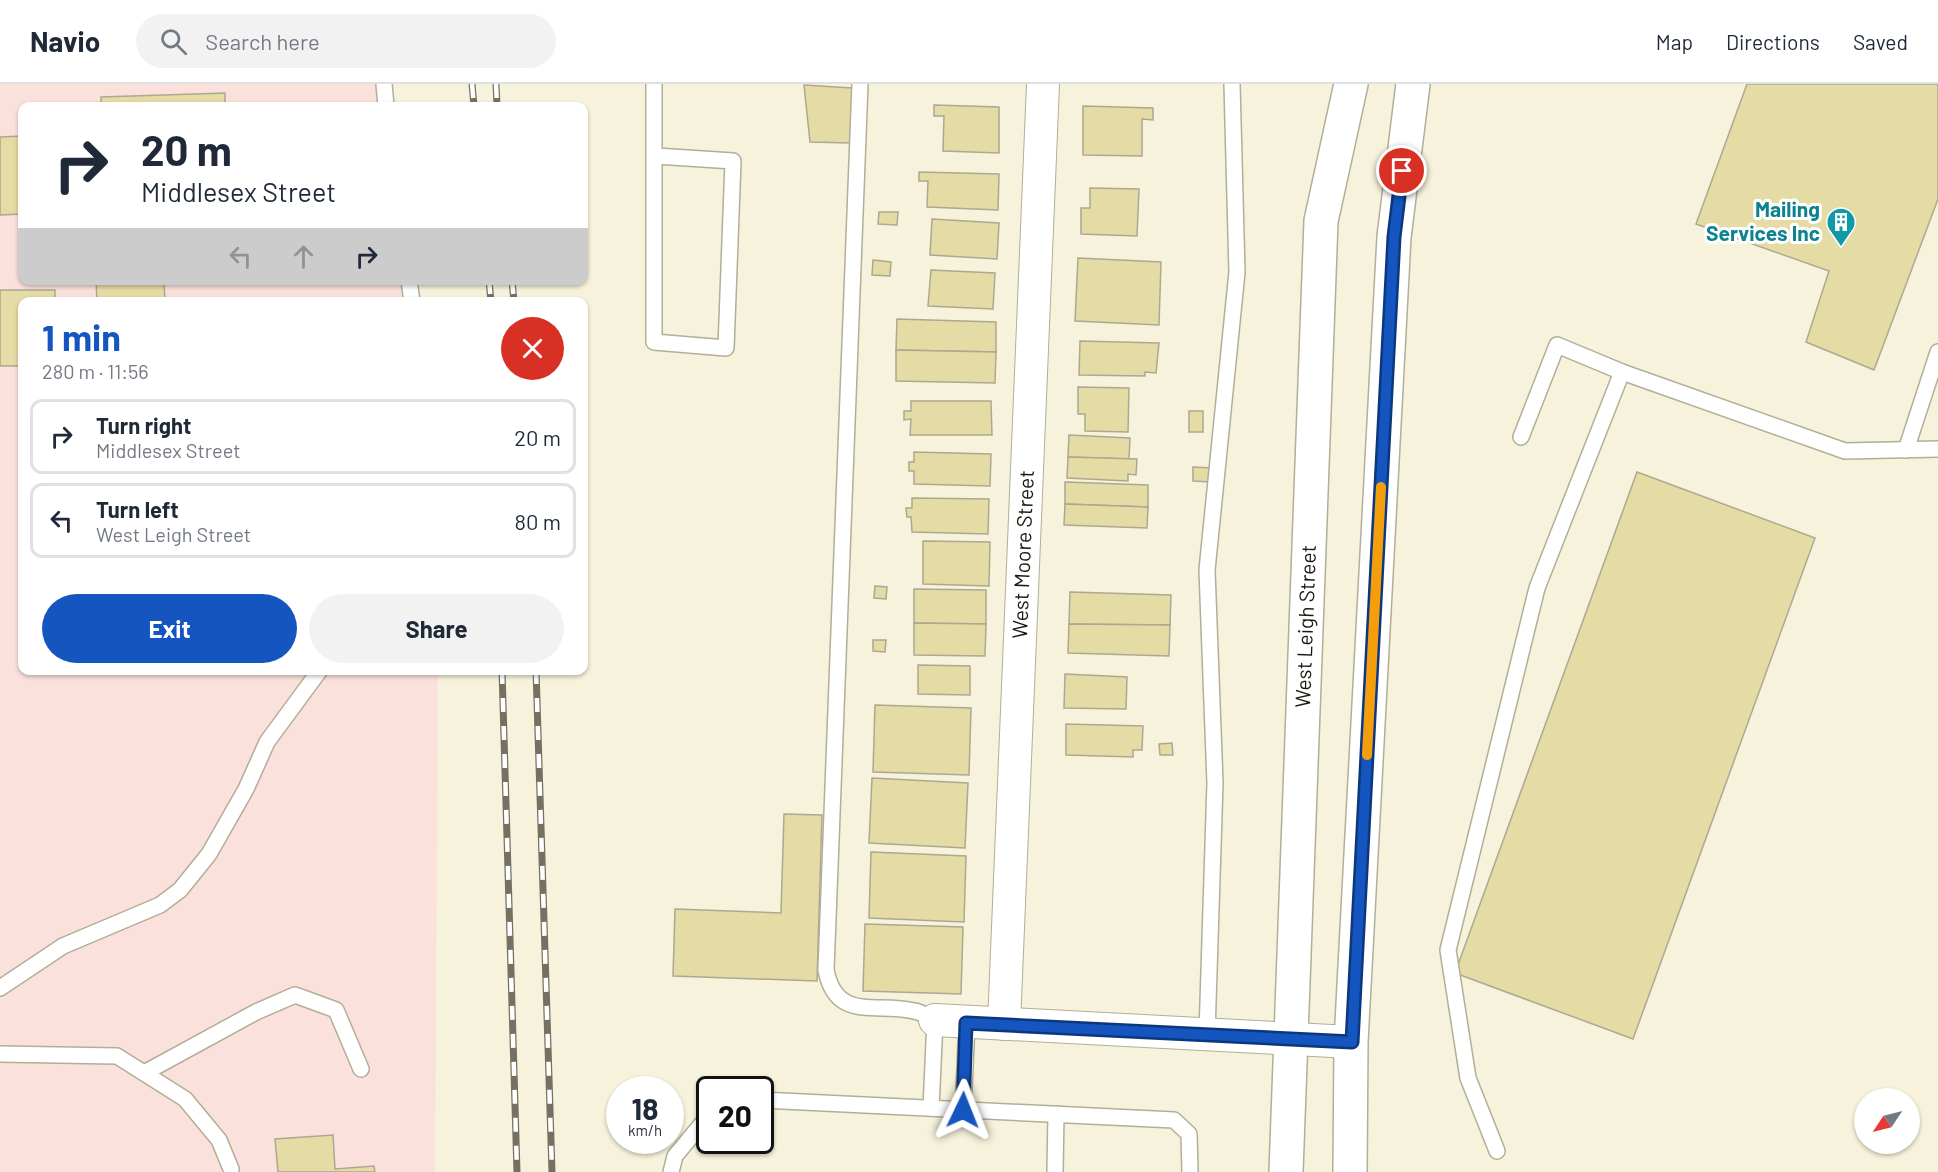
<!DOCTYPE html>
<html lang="en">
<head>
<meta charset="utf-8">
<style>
  :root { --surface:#fff; --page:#f2f2f3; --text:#1f2937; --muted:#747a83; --line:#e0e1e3; --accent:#1455c0 }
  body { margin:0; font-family:Barlow,sans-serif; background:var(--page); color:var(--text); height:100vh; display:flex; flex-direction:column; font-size:22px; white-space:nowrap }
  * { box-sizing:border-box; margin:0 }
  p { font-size:20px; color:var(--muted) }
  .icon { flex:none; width:33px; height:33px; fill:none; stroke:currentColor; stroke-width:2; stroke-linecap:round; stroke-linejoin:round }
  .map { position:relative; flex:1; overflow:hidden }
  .details { position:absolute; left:18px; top:213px; width:570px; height:378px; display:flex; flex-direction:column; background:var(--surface); border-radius:12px; box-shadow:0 2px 4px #0004 }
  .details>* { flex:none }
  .banner { position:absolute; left:18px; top:18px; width:570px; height:183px; border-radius:12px; box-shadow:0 2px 4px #0004; background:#fff; color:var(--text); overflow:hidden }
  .needle { width:39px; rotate:235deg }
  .fabs { position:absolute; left:1854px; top:1004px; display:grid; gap:12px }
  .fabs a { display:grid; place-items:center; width:66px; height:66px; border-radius:50%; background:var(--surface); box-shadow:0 2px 4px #0004; font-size:30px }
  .speed { position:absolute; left:606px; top:992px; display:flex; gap:12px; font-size:30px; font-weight:700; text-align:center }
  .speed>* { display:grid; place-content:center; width:78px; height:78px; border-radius:50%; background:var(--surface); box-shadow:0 2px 4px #0004; line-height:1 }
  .speed small { font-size:15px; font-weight:400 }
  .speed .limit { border:3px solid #111; border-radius:9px; background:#fff; color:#111 }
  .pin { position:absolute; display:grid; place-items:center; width:51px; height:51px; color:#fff; margin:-26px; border:3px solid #fff; border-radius:50%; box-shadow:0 2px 6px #0007 }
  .me { position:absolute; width:66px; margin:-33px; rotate:2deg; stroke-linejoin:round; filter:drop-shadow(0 0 4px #0008) }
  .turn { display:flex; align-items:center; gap:21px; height:126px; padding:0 24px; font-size:27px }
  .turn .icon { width:78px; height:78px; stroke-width:2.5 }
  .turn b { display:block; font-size:42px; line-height:51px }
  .lanes { display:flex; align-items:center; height:57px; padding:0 24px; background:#0003; justify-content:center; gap:30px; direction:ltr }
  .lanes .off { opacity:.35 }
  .round { display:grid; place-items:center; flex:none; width:63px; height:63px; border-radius:32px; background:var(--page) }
  .head { display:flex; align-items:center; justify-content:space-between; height:102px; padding:0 24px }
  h1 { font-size:36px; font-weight:700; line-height:45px; color:var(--accent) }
  .cta { display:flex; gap:12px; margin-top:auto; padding:12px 24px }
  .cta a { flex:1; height:69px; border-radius:36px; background:var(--accent); color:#fff; font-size:24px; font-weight:700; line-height:69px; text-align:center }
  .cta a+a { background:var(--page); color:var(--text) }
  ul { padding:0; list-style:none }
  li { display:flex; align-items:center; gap:18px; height:75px; margin:0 12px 9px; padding:0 12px; border:3px solid var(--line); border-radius:12px }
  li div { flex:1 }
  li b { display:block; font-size:22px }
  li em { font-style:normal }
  header { display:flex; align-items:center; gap:36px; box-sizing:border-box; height:84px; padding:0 30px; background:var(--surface); border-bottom:2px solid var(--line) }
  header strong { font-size:28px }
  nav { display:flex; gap:33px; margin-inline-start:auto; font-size:21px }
  .search { width:420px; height:54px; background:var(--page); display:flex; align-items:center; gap:15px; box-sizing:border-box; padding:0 21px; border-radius:33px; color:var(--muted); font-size:22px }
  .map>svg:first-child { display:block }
  .industrial { fill:#fbe1dc }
  .building { fill:#e5dba4; stroke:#aca892; stroke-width:1.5 }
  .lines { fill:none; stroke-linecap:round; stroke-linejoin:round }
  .lane-casing { stroke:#b2ae98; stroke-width:18 }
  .street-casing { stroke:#b2ae98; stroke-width:34 }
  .secondary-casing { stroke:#b2ae98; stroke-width:36 }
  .lane { stroke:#fff; stroke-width:15 }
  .street { stroke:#fff; stroke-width:32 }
  .secondary { stroke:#fff; stroke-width:33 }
  .rail-casing { stroke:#747163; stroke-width:7 }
  .rail { stroke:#fff; stroke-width:4.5; stroke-dasharray:14; stroke-linecap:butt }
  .route-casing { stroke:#0d377d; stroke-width:15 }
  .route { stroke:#1455c0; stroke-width:10 }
  .slow { stroke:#f59e0b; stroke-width:10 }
  .labels { text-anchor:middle; stroke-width:6; stroke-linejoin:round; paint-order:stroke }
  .culture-label { font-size:21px; font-weight:bold; fill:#0d838f; stroke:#fff; text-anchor:end }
  .street-label { font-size:21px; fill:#1c1a12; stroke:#fff }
</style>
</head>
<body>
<header>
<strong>Navio</strong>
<div class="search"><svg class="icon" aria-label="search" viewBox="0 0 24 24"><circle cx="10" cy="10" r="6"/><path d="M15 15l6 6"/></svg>Search here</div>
<nav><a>Map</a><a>Directions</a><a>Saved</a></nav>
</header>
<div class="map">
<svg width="1938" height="1088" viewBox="0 0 1938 1088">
  <rect width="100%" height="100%" fill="#f6f2db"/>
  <!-- industrial -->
  <polygon class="industrial" points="0,0 392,0 394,22 22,22 22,196 409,197 410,217 22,218 22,586 438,587 435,1088 0,1088"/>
  <!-- building -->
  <g class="building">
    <polygon points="1747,0 1938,0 1938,115 1874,286 1806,258 1829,187 1696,140"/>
    <polygon points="804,1 852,4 850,59 810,58"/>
    <polygon points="225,9 225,22 101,22 101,13"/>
    <polygon points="934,21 999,23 999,69 943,67 944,32 934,32"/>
    <polygon points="1083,22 1153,24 1153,36 1142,35 1142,72 1083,71"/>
    <polygon points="22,52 22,130 0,131 0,53"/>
    <polygon points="919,88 999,90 998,126 927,123 928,97 919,97"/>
    <polygon points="1090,104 1139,105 1137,152 1081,150 1081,124 1090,124"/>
    <polygon points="879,128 898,128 897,141 878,140"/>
    <polygon points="932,135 999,139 997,175 930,171"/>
    <polygon points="1078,174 1161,178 1159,241 1075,237"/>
    <polygon points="873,176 891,178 890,192 872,191"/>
    <polygon points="931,186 995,189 993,225 928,222"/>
    <polygon points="96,196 164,196 165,218 97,218"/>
    <polygon points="0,206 55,206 55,218 22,218 22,282 0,282"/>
    <polygon points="897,235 996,238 996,268 896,266"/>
    <polygon points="1080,257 1159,259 1156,289 1145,288 1145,292 1079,291"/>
    <polygon points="896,266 996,268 995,299 896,297"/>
    <polygon points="1078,303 1129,304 1128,348 1085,347 1085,330 1078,330"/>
    <polygon points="911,317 991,317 992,351 910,351 911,335 904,336 904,327 911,327"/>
    <rect x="1189" y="327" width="14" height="21"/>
    <polygon points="1069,351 1130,354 1129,375 1068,373"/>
    <polygon points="914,368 991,370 990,402 914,400 914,387 909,387 909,378 914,378"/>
    <polygon points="1068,373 1137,375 1136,391 1128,390 1128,397 1067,394"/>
    <polygon points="1193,383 1212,384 1211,398 1193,397"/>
    <polygon points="1637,388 1815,454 1633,955 1455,889"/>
    <polygon points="1065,398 1148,401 1148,423 1065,420"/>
    <polygon points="912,414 989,415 988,450 912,448 911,433 907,433 906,424 912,424"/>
    <polygon points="1065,420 1148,423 1147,444 1064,441"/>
    <polygon points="923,457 990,458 989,502 923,500"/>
    <polygon points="875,502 887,503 886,515 874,514"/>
    <polygon points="914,505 986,506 986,540 914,539"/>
    <polygon points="1070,508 1171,511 1170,541 1069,540"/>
    <polygon points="914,539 986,540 985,572 914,571"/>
    <polygon points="1069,540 1170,541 1169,572 1068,569"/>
    <polygon points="873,556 886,556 885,568 873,567"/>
    <polygon points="918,581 970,582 970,611 918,610"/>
    <polygon points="1065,590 1127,593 1126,625 1064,624"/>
    <polygon points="875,621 971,624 969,691 873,688"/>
    <polygon points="1066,640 1143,642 1142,666 1133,666 1133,673 1066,671"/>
    <polygon points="1172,659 1173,671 1160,671 1159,660"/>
    <polygon points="872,694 968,699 965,764 869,759"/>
    <polygon points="784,730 822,731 817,897 673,892 675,825 781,829"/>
    <polygon points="871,768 966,772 964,838 869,834"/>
    <polygon points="865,840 963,843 961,910 863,907"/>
    <polygon points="333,1051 335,1085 374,1082 375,1088 278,1088 275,1055"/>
  </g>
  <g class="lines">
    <!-- lane casing -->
    <g class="lane-casing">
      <g id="lane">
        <polyline points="384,0 386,22"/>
        <polyline points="654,0 654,258 726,264 733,77 656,72"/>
        <path d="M860,0L826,886C836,938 876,918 914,927C921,928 929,933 935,936L931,1024"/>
        <polyline points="409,196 412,218"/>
        <polyline points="1521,353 1557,261 1622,288 1845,367 1938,365"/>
        <polyline points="1906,366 1938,268"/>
        <polyline points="0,904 63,862 160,821 180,806 209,770 246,705 267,658 320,586"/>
        <polyline points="1207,950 1215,699 1207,486 1237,188 1232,0"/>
        <polyline points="0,970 117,972 185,1015 219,1056 231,1085"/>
        <polyline points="146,988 256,928 295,911 336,926 361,985"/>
        <polyline points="760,1016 1174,1036 1189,1050 1190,1088"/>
        <polyline points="963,1026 967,939"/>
        <polyline points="1497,1067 1468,994 1448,866 1537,504 1622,288"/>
        <polyline points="671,1088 675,1072 710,1030"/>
        <polyline points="1055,1088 1056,1030"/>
      </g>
    </g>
    <!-- street casing -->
    <g class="street-casing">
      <g id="street">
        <polyline points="935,936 1351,958"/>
        <path id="s1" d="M1004,940L1043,0"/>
      </g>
    </g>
    <!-- secondary casing -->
    <g class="secondary-casing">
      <g id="secondary">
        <path id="s2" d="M1286,1088L1321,137L1351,0"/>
        <polyline points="1350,1088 1351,958 1394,153 1413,0"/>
      </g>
    </g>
    <!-- lane -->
    <use href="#lane" class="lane"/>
    <!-- street -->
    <use href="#street" class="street"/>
    <!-- secondary -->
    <use href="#secondary" class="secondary"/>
    <!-- rail casing -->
    <g class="rail-casing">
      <g id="rail">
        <polyline points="472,0 474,22"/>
        <polyline points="496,0 497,22"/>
        <polyline points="489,196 491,218"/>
        <polyline points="512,196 514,218"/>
        <polyline points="502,586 517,1088"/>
        <polyline points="536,586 552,1088"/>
      </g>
    </g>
    <!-- rail -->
    <use href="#rail" class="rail"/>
  </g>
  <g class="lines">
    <!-- route casing -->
    <g class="route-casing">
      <polyline id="route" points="963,1026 966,939 1352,958 1394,153 1402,87"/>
    </g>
    <!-- route -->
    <use href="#route" class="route"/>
    <!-- slow -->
    <polyline class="slow" points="1367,671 1381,403"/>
  </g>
  <!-- icons -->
  <defs>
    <g id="building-pin" transform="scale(1.5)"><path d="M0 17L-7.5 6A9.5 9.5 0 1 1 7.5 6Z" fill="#0f9aa8" stroke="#fff"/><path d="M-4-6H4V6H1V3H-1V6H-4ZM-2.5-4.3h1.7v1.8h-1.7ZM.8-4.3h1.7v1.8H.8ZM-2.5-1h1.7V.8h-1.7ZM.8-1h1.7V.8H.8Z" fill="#fff"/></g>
  </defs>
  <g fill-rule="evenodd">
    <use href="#building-pin" x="1841" y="138"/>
  </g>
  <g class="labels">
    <!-- culture labels -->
    <g class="culture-label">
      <text x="1820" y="133">Mailing<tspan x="1820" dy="24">Services Inc</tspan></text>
    </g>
    <!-- street labels -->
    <g class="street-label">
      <text dy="7" stroke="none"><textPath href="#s1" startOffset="470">West Moore Street</textPath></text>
      <text dy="7" stroke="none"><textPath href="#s2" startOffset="546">West Leigh Street</textPath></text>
    </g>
  </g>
</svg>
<div class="fabs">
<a><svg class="needle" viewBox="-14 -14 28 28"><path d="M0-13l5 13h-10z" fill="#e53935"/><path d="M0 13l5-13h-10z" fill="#747a83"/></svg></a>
</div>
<div class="speed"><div>18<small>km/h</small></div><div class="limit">20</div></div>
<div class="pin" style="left:1402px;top:87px;background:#d93025"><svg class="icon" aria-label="arrive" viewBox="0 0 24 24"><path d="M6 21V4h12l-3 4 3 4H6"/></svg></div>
<svg class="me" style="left:963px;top:1026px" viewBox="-20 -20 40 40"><path d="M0-17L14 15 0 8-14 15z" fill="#1455c0" stroke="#fff" stroke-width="4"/></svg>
<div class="banner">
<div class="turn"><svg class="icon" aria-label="right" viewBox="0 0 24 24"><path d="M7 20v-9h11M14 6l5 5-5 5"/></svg><div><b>20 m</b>Middlesex Street</div></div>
<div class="lanes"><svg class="icon off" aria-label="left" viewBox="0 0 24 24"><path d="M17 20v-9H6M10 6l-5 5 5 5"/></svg><svg class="icon off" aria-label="ahead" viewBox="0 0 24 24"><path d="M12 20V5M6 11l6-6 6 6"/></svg><svg class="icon" aria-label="right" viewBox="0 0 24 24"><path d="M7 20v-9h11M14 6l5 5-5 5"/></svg></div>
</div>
<section class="details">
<div class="head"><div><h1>1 min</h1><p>280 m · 11:56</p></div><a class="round" style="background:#d93025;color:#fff"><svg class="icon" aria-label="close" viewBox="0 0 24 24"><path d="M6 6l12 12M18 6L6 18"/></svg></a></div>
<ul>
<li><svg class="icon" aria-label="right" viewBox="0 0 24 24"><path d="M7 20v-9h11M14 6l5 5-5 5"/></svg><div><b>Turn right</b><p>Middlesex Street</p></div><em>20 m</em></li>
<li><svg class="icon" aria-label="left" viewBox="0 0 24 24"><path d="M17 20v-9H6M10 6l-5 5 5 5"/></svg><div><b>Turn left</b><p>West Leigh Street</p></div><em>80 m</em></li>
</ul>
<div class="cta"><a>Exit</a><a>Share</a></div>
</section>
</div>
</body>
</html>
